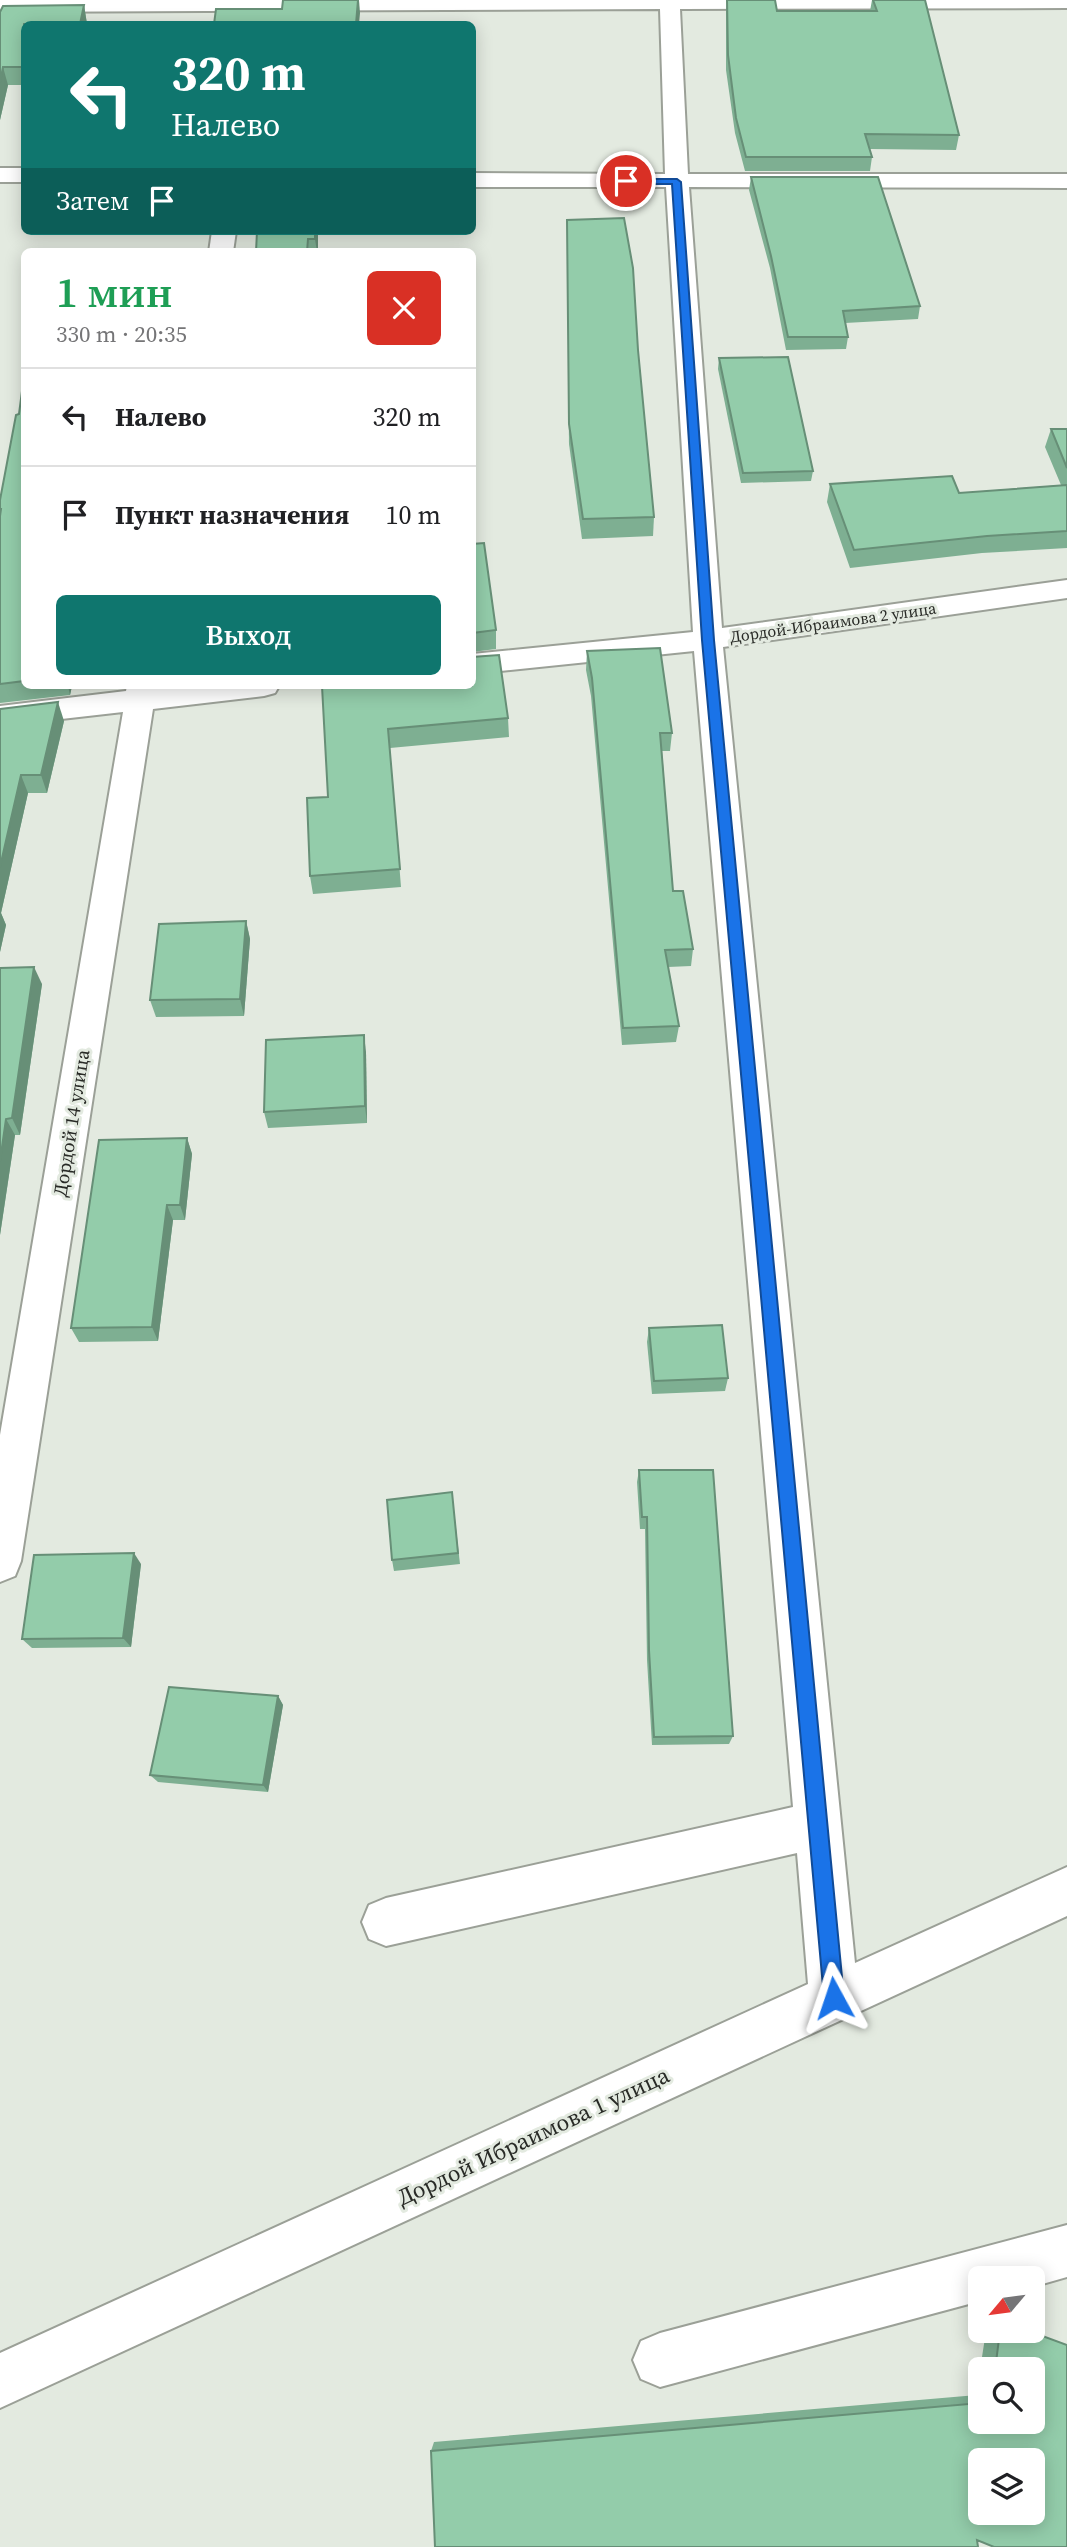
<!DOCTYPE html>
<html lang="ru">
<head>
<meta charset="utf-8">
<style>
  :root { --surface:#fff; --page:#f6f6f6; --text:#202124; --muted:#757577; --line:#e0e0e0; --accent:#0f766e }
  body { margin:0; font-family:"Source Serif 4",serif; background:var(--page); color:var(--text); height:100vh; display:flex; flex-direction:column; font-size:26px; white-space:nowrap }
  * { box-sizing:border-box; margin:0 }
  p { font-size:23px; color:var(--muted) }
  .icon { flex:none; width:38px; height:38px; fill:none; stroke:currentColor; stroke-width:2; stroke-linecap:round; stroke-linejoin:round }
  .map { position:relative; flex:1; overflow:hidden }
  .drawer { position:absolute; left:21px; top:248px; width:455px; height:441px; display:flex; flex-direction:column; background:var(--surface); border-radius:10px; box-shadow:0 4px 18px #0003 }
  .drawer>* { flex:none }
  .top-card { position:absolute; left:21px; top:21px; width:455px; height:214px; border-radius:10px; box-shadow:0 4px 18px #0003; background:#0f766e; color:#fff; overflow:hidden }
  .needle { width:46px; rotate:241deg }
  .tools { position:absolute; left:968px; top:2266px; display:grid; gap:14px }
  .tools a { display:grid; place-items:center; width:77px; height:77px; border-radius:10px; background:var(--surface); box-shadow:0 4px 18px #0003; font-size:35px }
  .pin { position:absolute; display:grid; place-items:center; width:60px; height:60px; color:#fff; margin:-30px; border:4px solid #fff; border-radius:50%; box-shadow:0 2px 7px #0007 }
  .me { position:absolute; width:77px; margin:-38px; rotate:355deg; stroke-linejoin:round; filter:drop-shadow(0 0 5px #0008) }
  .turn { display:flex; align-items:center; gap:24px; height:147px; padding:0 35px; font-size:32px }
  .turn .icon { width:91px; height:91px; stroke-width:2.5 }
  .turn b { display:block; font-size:49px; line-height:60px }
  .then { display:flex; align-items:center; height:66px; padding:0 35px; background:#0003; gap:14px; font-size:26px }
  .round { display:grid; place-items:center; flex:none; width:74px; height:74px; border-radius:10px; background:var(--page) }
  .overview { display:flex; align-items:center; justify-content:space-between; height:119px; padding:0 35px }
  h1 { font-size:42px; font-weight:600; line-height:52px; color:#1e9e55 }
  .primary-button { display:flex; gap:14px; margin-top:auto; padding:14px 35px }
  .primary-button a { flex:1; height:80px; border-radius:10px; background:var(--accent); color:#fff; font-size:28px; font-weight:600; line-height:80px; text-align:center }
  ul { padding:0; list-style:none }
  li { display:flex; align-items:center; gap:21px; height:98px; padding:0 35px; border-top:2px solid var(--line) }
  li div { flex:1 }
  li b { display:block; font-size:26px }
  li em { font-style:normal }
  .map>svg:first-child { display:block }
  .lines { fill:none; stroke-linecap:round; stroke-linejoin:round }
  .minor-casing { stroke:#9ba097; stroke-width:4 }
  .minor { fill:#fff; fill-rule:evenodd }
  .wall { fill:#7eaf92; fill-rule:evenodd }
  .shaded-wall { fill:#678f77 }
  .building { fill:#93ccaa; stroke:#678f77; stroke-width:2; fill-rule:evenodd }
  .route { fill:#1a73e8; stroke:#114b97; stroke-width:2 }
  .labels { text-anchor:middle; stroke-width:6; stroke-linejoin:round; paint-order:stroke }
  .far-street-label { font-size:16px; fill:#282a26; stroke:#e3eae0 }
  .street-label { font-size:19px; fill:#282a26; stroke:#e3eae0 }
  .near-street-label { font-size:23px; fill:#282a26; stroke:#e3eae0 }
</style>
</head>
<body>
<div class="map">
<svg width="1067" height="2547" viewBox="0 0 1067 2547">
  <rect width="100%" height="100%" fill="#e3eae0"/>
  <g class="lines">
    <!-- minor casing -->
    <g class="minor-casing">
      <g id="minor">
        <polygon points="0,0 1067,0 1067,8 680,9 688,174 1067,174 1067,188 689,187 722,628 1067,580 1067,598 723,647 855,1963 1067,1867 1067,1916 0,2408 0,2353 808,1984 797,1853 386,1946 369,1939 362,1922 369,1905 386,1898 793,1807 694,651 472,674 472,654 693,632 666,187 472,187 472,173 665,174 660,9 0,12"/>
        <rect x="0" y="168" width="24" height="14"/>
        <polygon points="212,231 236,231 233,252 209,252"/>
        <polygon points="127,686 279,686 275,693 264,696 153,709 21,1561 15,1576 0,1582 0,1435 123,712 0,726 0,706 126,691"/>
        <polygon points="1067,2225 1067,2277 1032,2287 1032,2278 980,2278 980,2301 660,2387 641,2379 633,2360 641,2341 660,2333"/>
      </g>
    </g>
    <!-- minor -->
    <use href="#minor" class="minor"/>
  </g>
  <!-- wall -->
  <g class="wall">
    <polygon points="727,0 777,11 870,11 872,0 925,0 959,135 956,150 870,149 872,157 870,171 745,171 735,133 726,70 726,12"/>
    <polygon points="84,5 87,24 24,24 24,85 8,85 0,120 0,12"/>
    <polygon points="751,177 920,306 918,319 845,323 848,337 846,349 786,350 770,268 749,190"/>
    <polygon points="257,231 318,231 318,252 256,252"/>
    <polygon points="567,239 638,350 654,517 653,536 582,539 569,444"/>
    <polygon points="719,358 813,471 811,481 741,483 718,369"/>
    <polygon points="24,376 24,686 72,686 70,695 0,703 0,500 19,414"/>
    <polygon points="1051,429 1067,429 1067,548 982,553 850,568 827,502 830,484 959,493 1061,485 1045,447"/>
    <polygon points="472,544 496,630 496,649 472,652"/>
    <polygon points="587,651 672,733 670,751 662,751 673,891 693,949 691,966 668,967 679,1026 676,1042 622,1045 591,696 586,670"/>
    <polygon points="322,686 508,718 509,737 390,748 401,887 313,894 310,876 328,797"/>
    <polygon points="0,709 64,721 47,793 28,793 1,913 6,925 0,952"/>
    <polygon points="246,921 250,939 244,1016 156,1017 150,1000"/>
    <polygon points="0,968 42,984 20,1135 15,1135 0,1235"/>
    <polygon points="366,1052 367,1123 268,1128 264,1112"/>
    <polygon points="187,1138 192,1154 185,1220 173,1220 158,1341 79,1342 71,1328"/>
    <polygon points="649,1328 728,1378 725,1391 652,1394 647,1342"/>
    <polygon points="639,1470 733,1736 729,1744 652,1745 647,1660 645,1529 640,1529 637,1482"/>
    <polygon points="452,1492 460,1564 394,1571 392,1560"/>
    <polygon points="141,1564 131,1647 32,1648 22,1639"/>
    <polygon points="278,1696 283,1705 268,1792 158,1782 150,1775"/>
    <path d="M986,2331H1029L1067,2345V2547H994L977,2540L978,2547H435L431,2451L434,2442L977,2395L980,2372V2422H1032V2370H980ZM980,2460H1032V2513H980Z"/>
  </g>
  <!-- shaded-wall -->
  <g class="shaded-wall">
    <polygon points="358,0 359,0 360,13 359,24 356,24"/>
    <polygon points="84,5 87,24 80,24"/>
    <polygon points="3,67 8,85 0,120 0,82"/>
    <polygon points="315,231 318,231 318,252 317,252 315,239"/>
    <polygon points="68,686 72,686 70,695"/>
    <polygon points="58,702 64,721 47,793 41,775"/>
    <polygon points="21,775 28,793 1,913 6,925 0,952 0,867"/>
    <polygon points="246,921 250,939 244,1016 240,999"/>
    <polygon points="34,967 42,984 20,1135 12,1118"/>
    <polygon points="364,1035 366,1052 367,1123 365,1106"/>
    <polygon points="6,1119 15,1135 0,1235 0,1161"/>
    <polygon points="187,1138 192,1154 185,1220 180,1205"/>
    <polygon points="167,1205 173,1220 158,1341 152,1327"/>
    <polygon points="134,1553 141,1564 131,1647 123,1638"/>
    <polygon points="278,1696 283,1705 268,1792 263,1785"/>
  </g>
  <!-- building -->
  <g class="building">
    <polygon points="283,0 358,0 356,24 214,24 216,9 282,9"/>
    <polygon points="727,0 775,0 777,11 877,11 873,0 925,0 959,135 865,134 872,157 746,157 736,118 728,55"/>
    <polygon points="84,5 80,24 24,24 24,67 3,67 0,82 0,12 3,6"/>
    <polygon points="751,177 878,177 920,306 843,311 848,337 788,337 771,256"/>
    <polygon points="624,218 633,268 638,350 654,517 583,519 569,424 567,220"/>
    <polygon points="257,231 315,231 315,239 308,239 307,252 256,252"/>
    <polygon points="788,357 813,471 743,473 719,358"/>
    <polygon points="24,376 24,681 0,684 0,516 1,509 0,509 0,500 16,415 19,414"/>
    <polygon points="1051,429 1067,429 1067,468"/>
    <polygon points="952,476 959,493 1067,485 1067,531 987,536 854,550 830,484"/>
    <polygon points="484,543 496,630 472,633 472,544"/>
    <polygon points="660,648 672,733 660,733 673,891 683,891 693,949 665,950 679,1026 623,1028 592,678 587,651"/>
    <polygon points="499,655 508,718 388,729 400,869 310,876 307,798 328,797 322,686 472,686 472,657"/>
    <polygon points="58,702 41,775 21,775 0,867 0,709"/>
    <polygon points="246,921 240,999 150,1000 159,924"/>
    <polygon points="34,967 12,1118 6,1119 0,1161 0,968"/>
    <polygon points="364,1035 365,1106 264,1112 266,1040"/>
    <polygon points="187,1138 180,1205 167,1205 152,1327 71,1328 99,1140"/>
    <polygon points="722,1325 728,1378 654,1381 649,1328"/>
    <polygon points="639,1470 713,1470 733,1736 654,1737 649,1650 647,1517 642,1517"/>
    <polygon points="452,1492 458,1553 392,1560 387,1500"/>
    <polygon points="134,1553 123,1638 22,1639 34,1555"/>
    <polygon points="169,1687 278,1696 263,1785 150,1775"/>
    <path d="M1000,2331H1029L1067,2345V2547H994L977,2540L978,2547H435L431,2451L980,2403V2422H1032V2370H995ZM980,2460H1032V2513H980Z"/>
  </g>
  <!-- route -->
  <polygon class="route" points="623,179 677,179 681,182 714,640 844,1998 841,2005 834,2008 827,2005 824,1998 702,640 672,184 626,184 623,183"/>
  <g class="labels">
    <!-- far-street labels -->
    <g class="far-street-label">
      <text transform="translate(833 622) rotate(-8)" y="6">Дордой-Ибраимова 2 улица</text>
    </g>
    <!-- street labels -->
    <g class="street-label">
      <text transform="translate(71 1123) rotate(-81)" y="7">Дордой 14 улица</text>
    </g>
    <!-- near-street labels -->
    <g class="near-street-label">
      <text transform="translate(533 2136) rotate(-25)" y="8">Дордой Ибраимова 1 улица</text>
    </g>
  </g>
</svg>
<div class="tools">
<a><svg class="needle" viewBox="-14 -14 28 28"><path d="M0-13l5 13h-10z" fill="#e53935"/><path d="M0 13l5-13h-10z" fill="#757577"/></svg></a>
<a><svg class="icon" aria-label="search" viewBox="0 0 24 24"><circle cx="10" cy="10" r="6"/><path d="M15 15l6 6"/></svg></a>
<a><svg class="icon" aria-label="layers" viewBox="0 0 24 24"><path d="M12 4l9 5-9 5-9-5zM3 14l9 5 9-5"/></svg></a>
</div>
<div class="pin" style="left:626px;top:181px;background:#d93025"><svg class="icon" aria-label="arrive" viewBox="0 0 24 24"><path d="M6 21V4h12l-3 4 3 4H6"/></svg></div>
<svg class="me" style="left:834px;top:1998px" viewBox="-20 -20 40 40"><path d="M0-17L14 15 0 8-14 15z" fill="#1a73e8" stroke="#fff" stroke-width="4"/></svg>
<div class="top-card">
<div class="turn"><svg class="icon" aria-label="left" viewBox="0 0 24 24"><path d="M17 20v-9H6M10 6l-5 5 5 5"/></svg><div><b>320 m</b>Налево</div></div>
<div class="then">Затем<svg class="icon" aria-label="arrive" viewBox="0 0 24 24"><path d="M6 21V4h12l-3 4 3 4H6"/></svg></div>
</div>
<section class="drawer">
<div class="overview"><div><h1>1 мин</h1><p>330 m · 20:35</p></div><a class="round" style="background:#d93025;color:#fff"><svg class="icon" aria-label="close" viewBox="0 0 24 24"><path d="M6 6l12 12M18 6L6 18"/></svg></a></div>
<ul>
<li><svg class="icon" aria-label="left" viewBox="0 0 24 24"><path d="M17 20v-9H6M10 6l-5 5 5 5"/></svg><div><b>Налево</b></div><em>320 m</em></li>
<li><svg class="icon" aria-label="arrive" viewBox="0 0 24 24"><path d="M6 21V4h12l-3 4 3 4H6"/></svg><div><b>Пункт назначения</b></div><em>10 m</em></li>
</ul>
<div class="primary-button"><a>Выход</a></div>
</section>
</div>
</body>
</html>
